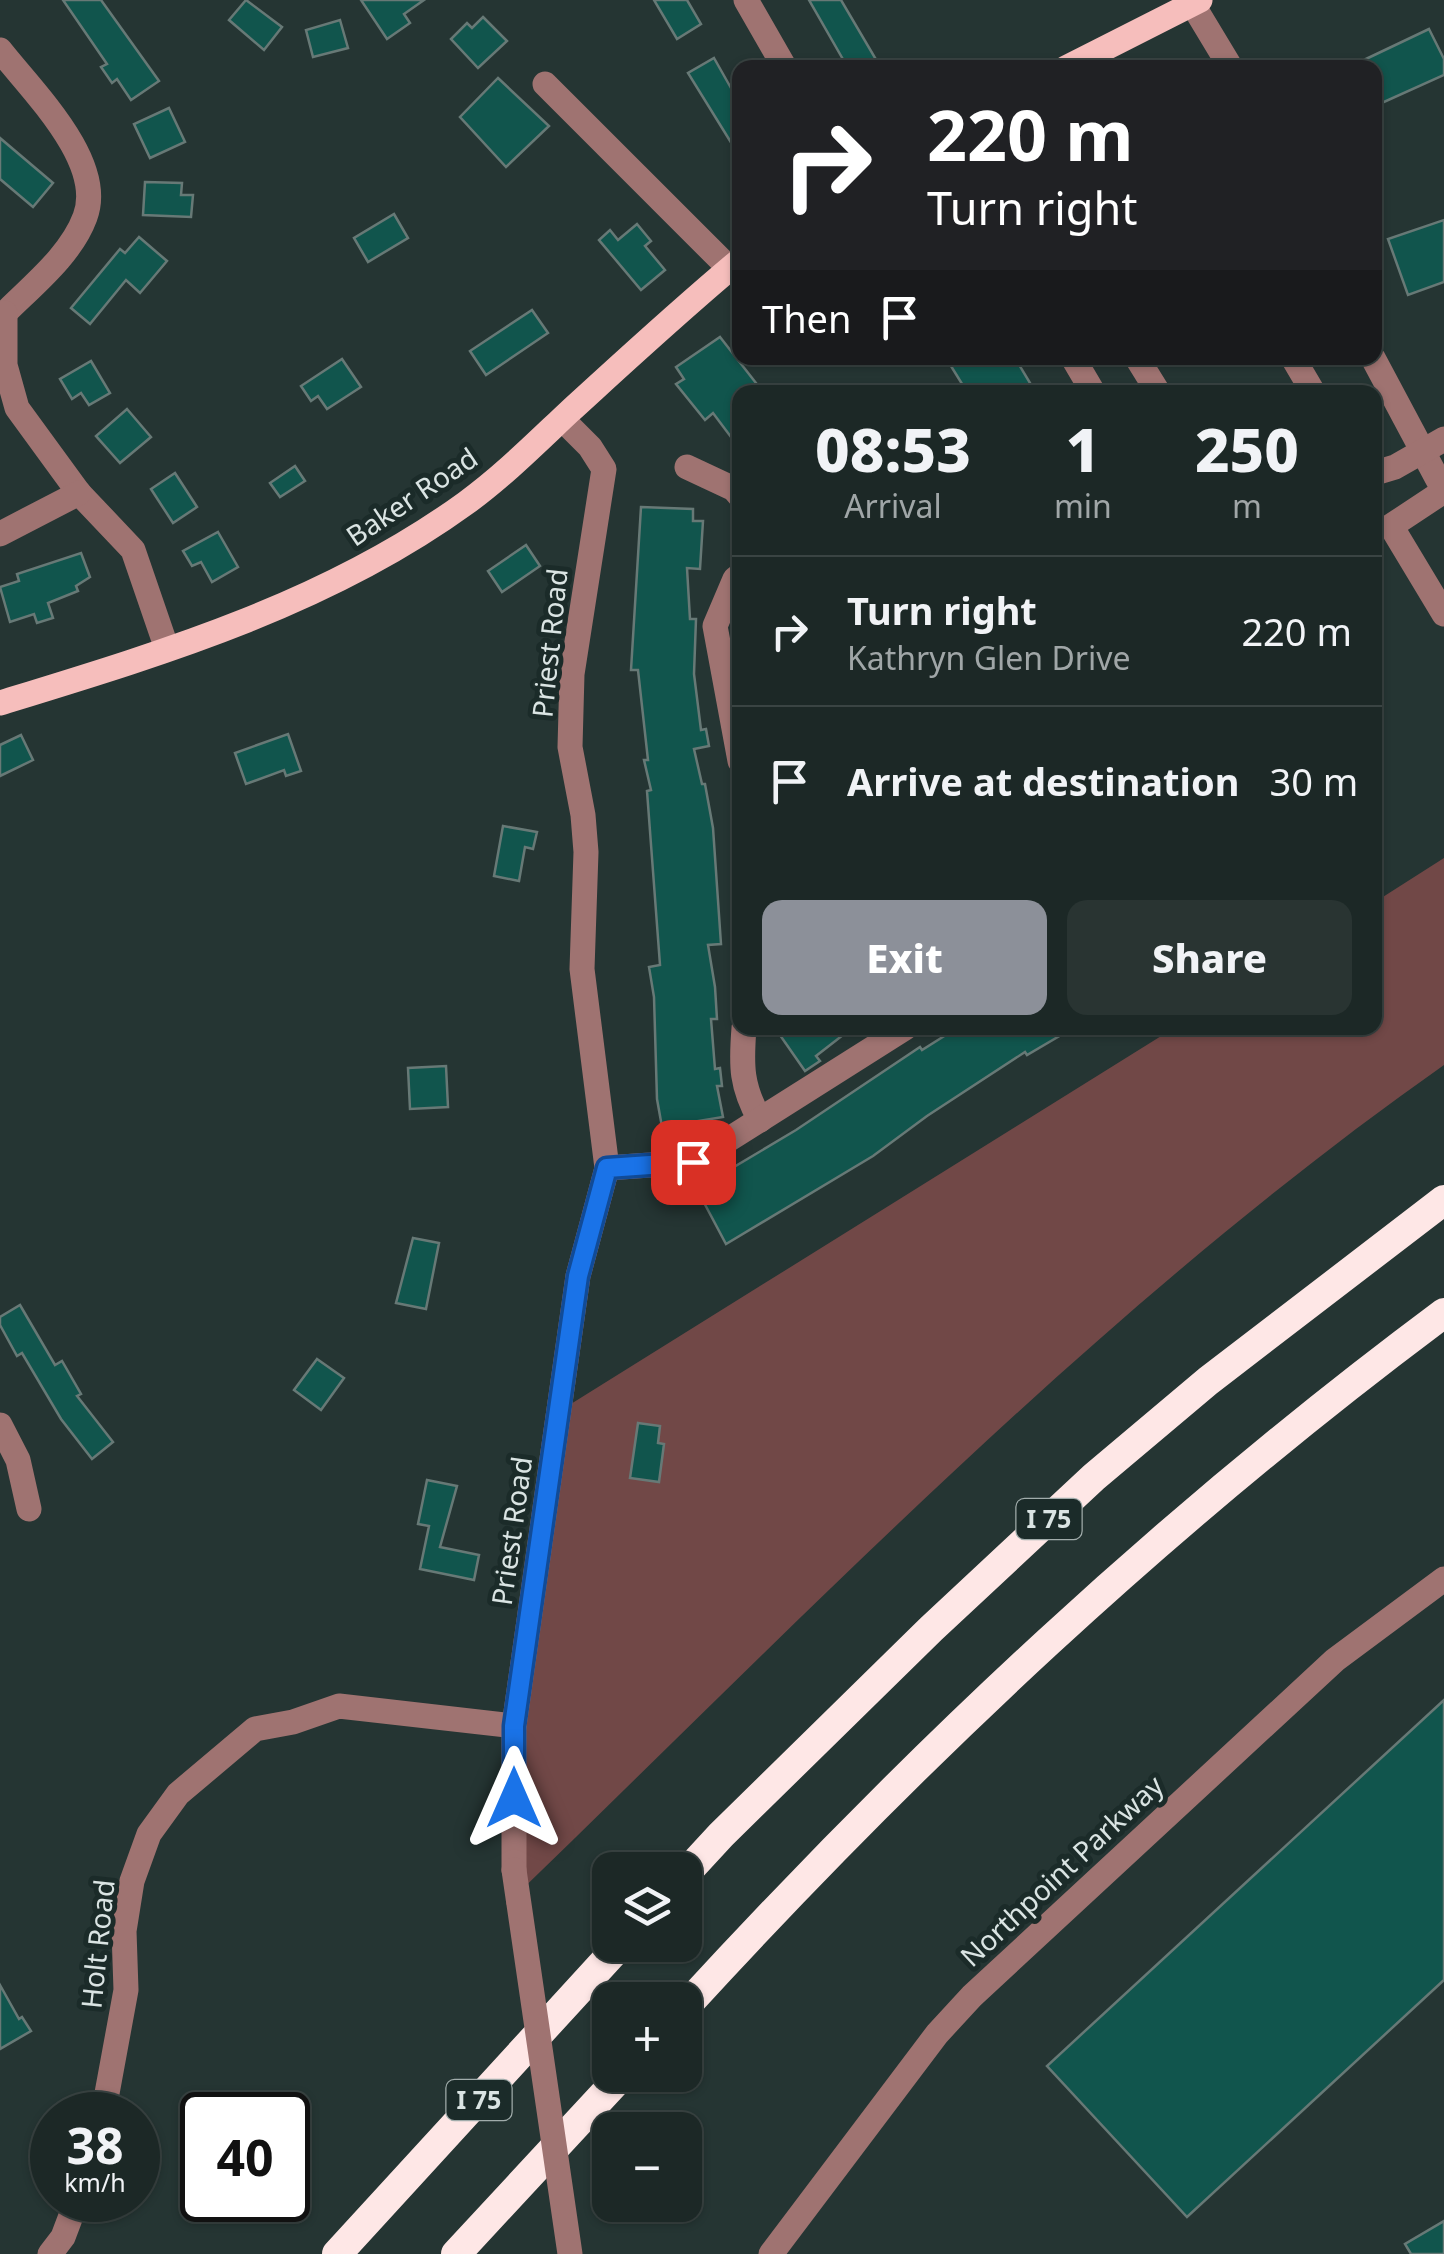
<!DOCTYPE html>
<html lang="en">
<head>
<meta charset="utf-8">
<style>
  :root { --surface:#1c2826; --page:#293432; --text:#f1f3f6; --muted:#a0a6a7; --line:#3a4443; --accent:#8c9099 }
  body { margin:0; font-family:"Noto Sans",sans-serif; background:var(--page); color:var(--text); height:100vh; display:flex; flex-direction:column; font-size:38px; white-space:nowrap }
  * { box-sizing:border-box; margin:0 }
  p { font-size:32px; color:var(--muted) }
  .icon { flex:none; width:55px; height:55px; fill:none; stroke:currentColor; stroke-width:2; stroke-linecap:round; stroke-linejoin:round }
  .map { position:relative; flex:1; overflow:hidden }
  .sheet { position:absolute; left:732px; top:385px; width:650px; height:650px; display:flex; flex-direction:column; background:var(--surface); border-radius:20px; box-shadow:0 2px 8px #0004,0 0 0 2px var(--line) }
  .sheet>* { flex:none }
  .banner { position:absolute; left:732px; top:60px; width:650px; height:305px; border-radius:20px; box-shadow:0 2px 8px #0004,0 0 0 2px var(--line); background:#202124; color:#fff; overflow:hidden }
  .buttons { position:absolute; left:592px; top:1852px; display:grid; gap:20px }
  .buttons a { display:grid; place-items:center; width:110px; height:110px; border-radius:20px; background:var(--surface); box-shadow:0 2px 8px #0004,0 0 0 2px var(--line); font-size:50px }
  .speed { position:absolute; left:30px; top:2092px; display:flex; gap:20px; font-size:50px; font-weight:700; text-align:center }
  .speed>* { display:grid; place-content:center; width:130px; height:130px; border-radius:50%; background:var(--surface); box-shadow:0 2px 8px #0004,0 0 0 2px var(--line); line-height:1 }
  .speed small { font-size:25px; font-weight:400 }
  .speed .limit { border:5px solid #111; border-radius:15px; background:#fff; color:#111 }
  .pin { position:absolute; display:grid; place-items:center; width:85px; height:85px; color:#fff; margin:-42px; border-radius:20px; box-shadow:0 5px 15px #0006 }
  .me { position:absolute; width:110px; margin:-55px; rotate:0deg; stroke-linejoin:round; filter:drop-shadow(0 0 8px #0008) }
  .turn { display:flex; align-items:center; gap:35px; height:210px; padding:0 30px; font-size:45px }
  .turn .icon { width:130px; height:130px; stroke-width:2.5 }
  .turn b { display:block; font-size:70px; line-height:85px }
  .then { display:flex; align-items:center; height:95px; padding:0 30px; background:#0003; gap:20px; font-size:38px }
  .eta { display:flex; justify-content:space-evenly; align-items:center; height:170px; text-align:center }
  .eta b { font-size:60px; font-weight:800; line-height:70px }
  .primary-button { display:flex; gap:20px; margin-top:auto; padding:20px 30px }
  .primary-button a { flex:1; height:115px; border-radius:20px; background:var(--accent); color:#fff; font-size:40px; font-weight:800; line-height:115px; text-align:center }
  .primary-button a+a { background:var(--page); color:var(--text) }
  ul { padding:0; list-style:none }
  li { display:flex; align-items:center; gap:30px; height:150px; padding:0 30px; border-top:2px solid var(--line) }
  li div { flex:1 }
  li b { display:block; font-size:38px }
  li em { font-style:normal }
  .map>svg:first-child { display:block }
  .green { fill:#714847 }
  .building { fill:#11554d; stroke:#677976; stroke-width:2.5 }
  .lines { fill:none; stroke-linecap:round; stroke-linejoin:round }
  .minor { stroke:#9f7371; stroke-width:25 }
  .major { stroke:#f6bebc; stroke-width:25 }
  .highway { stroke:#fee7e6; stroke-width:30 }
  .minor-bridge { stroke:#9f7371; stroke-width:25 }
  .route-casing { stroke:#114b97; stroke-width:25 }
  .route { stroke:#1a73e8; stroke-width:18 }
  .labels { text-anchor:middle; stroke-width:10; stroke-linejoin:round; paint-order:stroke }
  .shield { fill:#1b2b29; stroke:#a1acab; stroke-width:2.5 }
  .shield-label { font-size:25px; font-weight:bold; fill:#dae4e3 }
  .street-label { font-size:28px; fill:#dae4e3; stroke:#1b2b29 }
</style>
</head>
<body>
<div class="map">
<svg width="1444" height="2254" viewBox="0 0 1444 2254">
  <rect width="100%" height="100%" fill="#253533"/>
  <!-- green -->
  <path class="green" d="M1444,858V1065C1100,1307 807,1614 506,1905L550,1417L1174,1028H1375V902Z"/>
  <!-- building -->
  <g class="building">
    <polygon points="63,0 101,0 159,81 131,100 117,79 112,83 101,67 107,64"/>
    <polygon points="246,0 282,27 264,50 229,20"/>
    <polygon points="361,0 424,0 404,14 410,23 387,39"/>
    <polygon points="654,0 687,0 701,24 677,39"/>
    <polygon points="809,0 841,0 881,68 848,68"/>
    <polygon points="483,17 507,41 478,68 451,39 467,23 472,28"/>
    <polygon points="340,20 348,48 313,57 306,30"/>
    <polygon points="1429,29 1444,59 1444,75 1375,106 1375,68 1347,68"/>
    <polygon points="714,58 740,104 740,157 688,73"/>
    <polygon points="498,78 549,126 506,167 460,117"/>
    <polygon points="169,108 185,142 150,158 134,124"/>
    <polygon points="0,138 53,183 33,207 0,179"/>
    <polygon points="145,182 182,183 181,195 193,195 191,217 143,215"/>
    <polygon points="394,214 408,238 368,262 354,238"/>
    <polygon points="1444,220 1444,282 1408,295 1388,239"/>
    <polygon points="637,224 651,241 645,246 665,270 641,290 599,240 610,230 618,240"/>
    <polygon points="139,237 167,261 140,293 126,280 90,324 71,308 120,249 125,253"/>
    <polygon points="532,310 548,333 486,375 470,351"/>
    <polygon points="720,337 763,392 740,392 740,449 713,413 705,420 676,384 684,379 676,367"/>
    <polygon points="946,358 1015,358 1033,388 1024,392 967,392"/>
    <polygon points="342,359 361,387 327,409 318,396 311,401 301,386"/>
    <polygon points="91,361 110,393 89,405 81,393 72,399 60,379"/>
    <polygon points="127,409 151,437 120,463 96,436"/>
    <polygon points="295,466 305,481 280,497 270,483"/>
    <polygon points="175,473 197,507 173,523 151,489"/>
    <polygon points="641,507 693,509 693,521 703,521 700,569 687,568 690,619 696,619 694,674 701,730 706,729 709,746 694,749 702,784 705,784 713,828 721,944 708,945 715,987 717,1019 711,1019 715,1069 720,1068 722,1086 717,1086 723,1117 662,1127 657,1099 654,997 649,967 660,965 647,791 651,790 644,760 648,760 638,670 631,670"/>
    <polygon points="218,532 238,567 212,582 201,562 192,566 183,551"/>
    <polygon points="526,545 540,566 502,592 488,571"/>
    <polygon points="81,553 90,577 76,586 78,591 48,603 53,618 37,623 34,614 10,622 0,587 19,581 17,574"/>
    <polygon points="288,734 301,771 286,776 284,770 246,784 235,753"/>
    <polygon points="21,735 33,760 0,776 0,745"/>
    <polygon points="503,826 537,832 533,849 525,847 519,881 494,876"/>
    <polygon points="775,1028 852,1028 816,1056 820,1061 805,1071"/>
    <polygon points="957,1028 1073,1028 1027,1055 1025,1052 927,1116 873,1156 726,1244 701,1197 729,1180 724,1173 796,1130 920,1047 922,1050"/>
    <polygon points="446,1066 448,1107 410,1109 408,1068"/>
    <polygon points="413,1238 439,1243 426,1309 396,1303"/>
    <polygon points="20,1305 55,1365 62,1361 81,1394 77,1396 113,1442 92,1459 61,1419 22,1353 17,1356 0,1325 0,1317"/>
    <polygon points="317,1359 344,1378 321,1410 294,1390"/>
    <polygon points="638,1423 660,1426 658,1443 664,1444 659,1482 630,1478"/>
    <polygon points="427,1480 457,1486 440,1547 479,1555 474,1580 420,1569 429,1526 418,1524"/>
    <polygon points="1444,1700 1444,1980 1187,2217 1047,2066"/>
    <polygon points="0,1985 19,2019 22,2017 31,2031 0,2049"/>
    <polygon points="1444,2221 1444,2254 1411,2254 1405,2244"/>
  </g>
  <g class="lines">
    <!-- minor -->
    <g class="minor">
      <polyline points="746,0 785,68"/>
      <polyline points="1190,0 1231,68"/>
      <path d="M0,50C32,91 106,162 85,217C71,255 33,285 5,313H0"/>
      <polyline points="545,84 730,269"/>
      <polyline points="5,313 5,365 17,408 79,493 133,550 167,649"/>
      <polyline points="1073,358 1093,392"/>
      <polyline points="1137,358 1158,392"/>
      <polyline points="1293,358 1313,392"/>
      <polyline points="1373,358 1444,491 1391,526 1444,614"/>
      <polyline points="687,467 734,489 740,496"/>
      <polyline points="1375,473 1395,467 1444,439"/>
      <polyline points="0,534 79,493"/>
      <polyline points="740,575 735,579 715,626 740,761"/>
      <path d="M744,1028C741,1066 741,1086 760,1120"/>
      <polyline points="607,1168 693,1162 905,1028"/>
      <polyline points="0,1425 18,1460 29,1509"/>
      <polyline points="514,1870 514,1726 578,1276 607,1168 582,969 586,852 583,815 570,747 572,674 604,469 590,447 562,419"/>
      <polyline points="103,2115 126,1990 124,1931 132,1881 149,1834 178,1794 255,1729 293,1722 339,1706 514,1726"/>
      <polyline points="50,2254 63,2237 77,2200"/>
      <polyline points="771,2254 937,2034 972,1996 1335,1660 1444,1579"/>
    </g>
    <!-- major -->
    <g class="major">
      <polyline points="1066,68 1200,0"/>
      <path d="M0,703C163,653 327,604 466,503C503,476 536,443 569,412C625,361 681,309 740,260"/>
    </g>
    <!-- highway -->
    <g class="highway">
      <polyline points="685,1874 721,1835 931,1629 1094,1477 1208,1381 1444,1200"/>
      <path d="M685,2007C919,1752 1166,1520 1444,1313"/>
      <polyline points="337,2254 620,1945"/>
      <polyline points="456,2254 622,2075"/>
    </g>
    <!-- minor-bridge -->
    <polyline class="minor-bridge" points="514,1870 570,2254"/>
  </g>
  <g class="lines">
    <!-- route casing -->
    <g class="route-casing">
      <polyline id="route" points="514,1798 514,1726 578,1276 607,1168 693,1162"/>
    </g>
    <!-- route -->
    <use href="#route" class="route"/>
  </g>
  <g class="labels">
    <!-- shield labels -->
    <g class="shield">
      <rect x="1016.5" y="1499" width="65" height="40" rx="8"/>
      <rect x="446.5" y="2080" width="65" height="40" rx="8"/>
    </g>
    <g class="shield-label">
      <text x="1049" y="1528">I 75</text>
      <text x="479" y="2109">I 75</text>
    </g>
    <!-- street labels -->
    <g class="street-label">
      <text transform="translate(412 497) rotate(-34)" y="10">Baker Road</text>
      <text transform="translate(550 643) rotate(-84)" y="10">Priest Road</text>
      <text transform="translate(512 1531) rotate(-82)" y="10">Priest Road</text>
      <text transform="translate(1062 1871) rotate(-43)" y="10">Northpoint Parkway</text>
      <text transform="translate(98 1944) rotate(-84)" y="10">Holt Road</text>
    </g>
  </g>
</svg>
<div class="buttons">
<a><svg class="icon" aria-label="layers" viewBox="0 0 24 24"><path d="M12 4l9 5-9 5-9-5zM3 14l9 5 9-5"/></svg></a>
<a>+</a>
<a>−</a>
</div>
<div class="speed"><div>38<small>km/h</small></div><div class="limit">40</div></div>
<div class="pin" style="left:693px;top:1162px;background:#d93025"><svg class="icon" aria-label="arrive" viewBox="0 0 24 24"><path d="M6 21V4h12l-3 4 3 4H6"/></svg></div>
<svg class="me" style="left:514px;top:1798px" viewBox="-20 -20 40 40"><path d="M0-17L14 15 0 8-14 15z" fill="#1a73e8" stroke="#fff" stroke-width="4"/></svg>
<div class="banner">
<div class="turn"><svg class="icon" aria-label="right" viewBox="0 0 24 24"><path d="M7 20v-9h11M14 6l5 5-5 5"/></svg><div><b>220 m</b>Turn right</div></div>
<div class="then">Then<svg class="icon" aria-label="arrive" viewBox="0 0 24 24"><path d="M6 21V4h12l-3 4 3 4H6"/></svg></div>
</div>
<section class="sheet">
<div class="eta">
<div><b>08:53</b><p>Arrival</p></div>
<div><b>1</b><p>min</p></div>
<div><b>250</b><p>m</p></div>
</div>
<ul>
<li><svg class="icon" aria-label="right" viewBox="0 0 24 24"><path d="M7 20v-9h11M14 6l5 5-5 5"/></svg><div><b>Turn right</b><p>Kathryn Glen Drive</p></div><em>220 m</em></li>
<li><svg class="icon" aria-label="arrive" viewBox="0 0 24 24"><path d="M6 21V4h12l-3 4 3 4H6"/></svg><div><b>Arrive at destination</b></div><em>30 m</em></li>
</ul>
<div class="primary-button"><a>Exit</a><a>Share</a></div>
</section>
</div>
</body>
</html>
